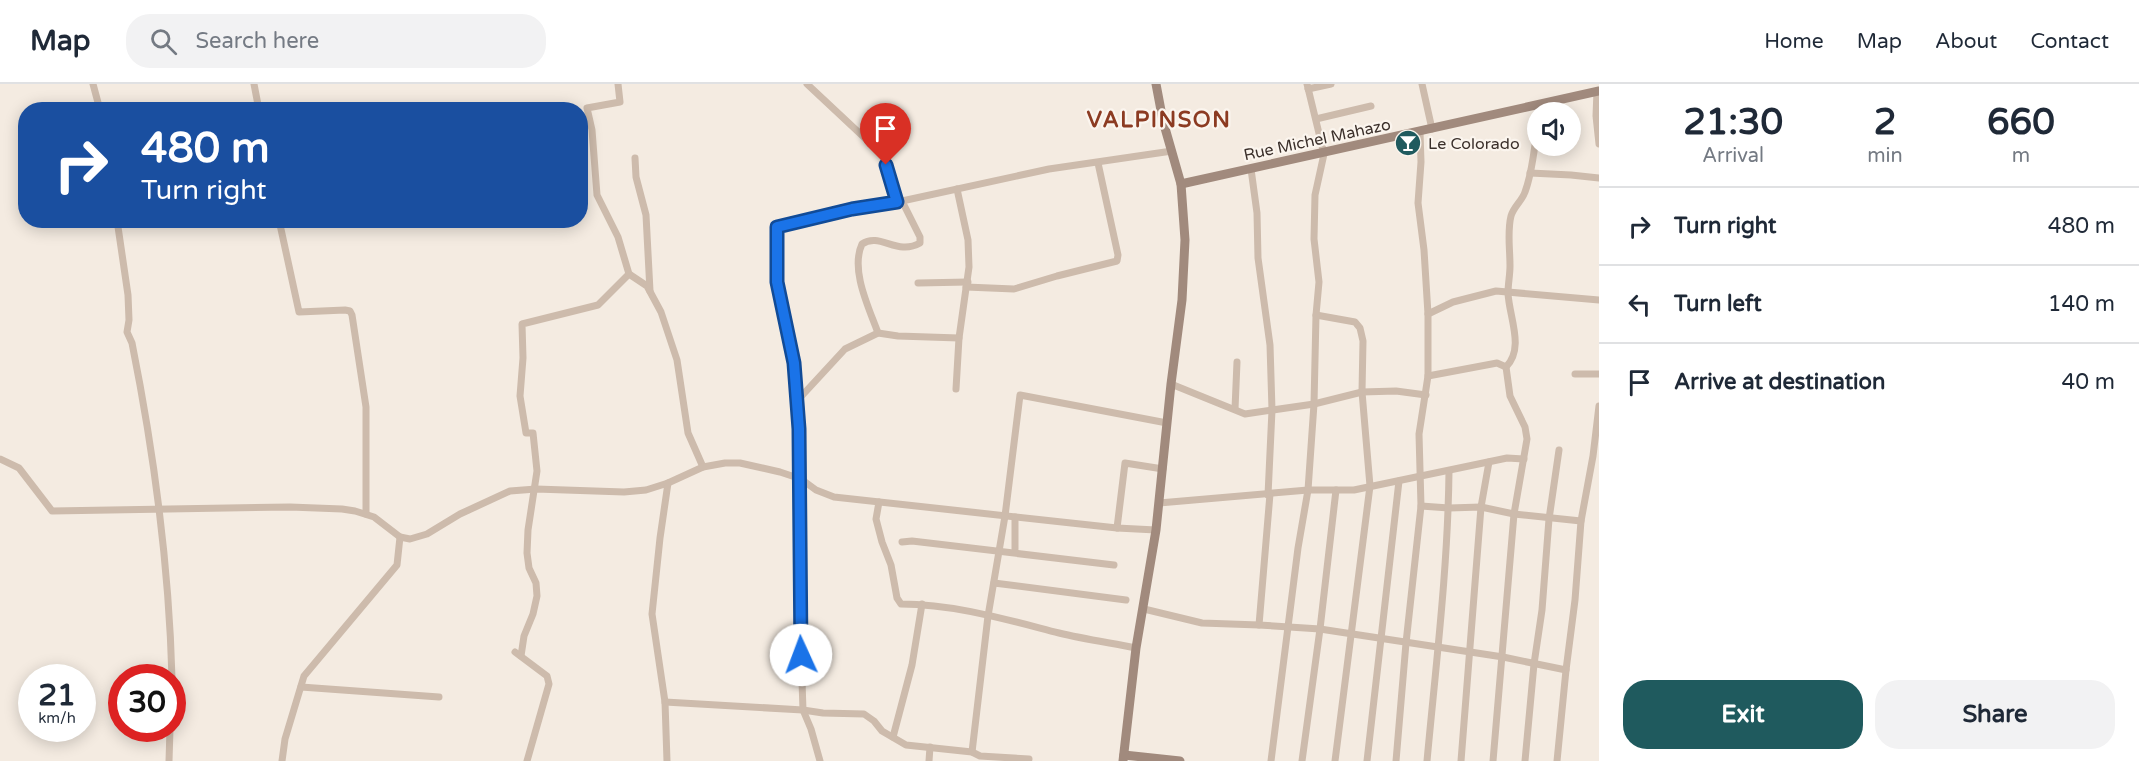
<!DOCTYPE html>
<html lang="en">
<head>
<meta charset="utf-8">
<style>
  :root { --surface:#fff; --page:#f2f2f3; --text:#1f2937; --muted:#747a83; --line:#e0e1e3; --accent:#1f5a5e }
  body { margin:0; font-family:"Varela Round",sans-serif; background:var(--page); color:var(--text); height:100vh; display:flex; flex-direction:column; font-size:22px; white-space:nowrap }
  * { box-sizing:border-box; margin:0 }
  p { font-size:20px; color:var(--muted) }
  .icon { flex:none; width:33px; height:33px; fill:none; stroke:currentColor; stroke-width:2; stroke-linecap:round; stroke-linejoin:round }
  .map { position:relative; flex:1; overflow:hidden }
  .sheet { display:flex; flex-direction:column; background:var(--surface); width:540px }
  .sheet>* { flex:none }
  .banner { position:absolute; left:18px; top:18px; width:570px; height:126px; border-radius:24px; box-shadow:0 3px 15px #0003; background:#1a4fa0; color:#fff; overflow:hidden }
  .controls { position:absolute; left:1527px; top:18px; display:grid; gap:12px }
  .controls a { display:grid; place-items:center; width:54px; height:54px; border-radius:50%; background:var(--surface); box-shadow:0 3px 15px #0003; font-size:30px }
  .speed { position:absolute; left:18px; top:580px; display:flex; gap:12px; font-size:30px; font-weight:700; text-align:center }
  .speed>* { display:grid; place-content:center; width:78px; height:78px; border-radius:50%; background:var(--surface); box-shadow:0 3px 15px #0003; line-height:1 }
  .speed small { font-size:15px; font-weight:400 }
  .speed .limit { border:9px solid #d22; background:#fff; color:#111 }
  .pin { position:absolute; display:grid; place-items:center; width:51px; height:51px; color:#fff; margin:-62px -26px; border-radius:50% 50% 50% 0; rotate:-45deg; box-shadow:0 0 6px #0007 }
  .pin .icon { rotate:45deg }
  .me { position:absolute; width:66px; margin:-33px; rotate:358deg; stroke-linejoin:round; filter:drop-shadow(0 0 4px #0008) }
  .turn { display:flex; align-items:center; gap:21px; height:126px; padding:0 24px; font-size:27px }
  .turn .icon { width:78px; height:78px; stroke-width:2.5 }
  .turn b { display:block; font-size:42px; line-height:51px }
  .eta { display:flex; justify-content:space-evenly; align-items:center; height:102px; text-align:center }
  .eta b { font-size:36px; font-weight:800; line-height:42px }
  .primary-button { display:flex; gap:12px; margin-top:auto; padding:12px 24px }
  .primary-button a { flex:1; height:69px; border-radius:24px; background:var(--accent); color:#fff; font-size:24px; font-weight:800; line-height:69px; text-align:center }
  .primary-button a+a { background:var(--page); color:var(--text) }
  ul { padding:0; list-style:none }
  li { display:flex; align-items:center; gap:18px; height:78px; padding:0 24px; border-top:2px solid var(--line) }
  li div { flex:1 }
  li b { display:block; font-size:22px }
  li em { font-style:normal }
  header { display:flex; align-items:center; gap:36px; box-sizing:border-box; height:84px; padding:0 30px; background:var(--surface); border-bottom:2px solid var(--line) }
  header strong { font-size:28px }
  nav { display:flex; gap:33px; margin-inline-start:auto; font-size:21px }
  .search { width:420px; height:54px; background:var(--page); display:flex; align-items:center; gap:15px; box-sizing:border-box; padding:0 21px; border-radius:24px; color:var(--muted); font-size:22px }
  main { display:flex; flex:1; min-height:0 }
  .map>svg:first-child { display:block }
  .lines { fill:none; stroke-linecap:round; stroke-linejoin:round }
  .street { stroke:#cdbbac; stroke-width:7 }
  .secondary { stroke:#a18a7d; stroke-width:9 }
  .route-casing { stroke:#114b97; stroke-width:15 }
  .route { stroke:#1a73e8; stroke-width:10 }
  .labels { text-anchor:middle; stroke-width:4.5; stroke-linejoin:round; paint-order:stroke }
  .street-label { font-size:16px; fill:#3b302b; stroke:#fbf5ee }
  .poi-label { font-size:16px; fill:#3b302b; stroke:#fbf5ee; text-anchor:start }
  .district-label { font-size:22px; font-weight:bold; letter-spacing:1.5px; fill:#8c3b22; stroke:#fbf5ee }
</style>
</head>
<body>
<header>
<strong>Map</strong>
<div class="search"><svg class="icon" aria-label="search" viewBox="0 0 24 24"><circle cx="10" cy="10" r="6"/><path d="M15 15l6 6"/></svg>Search here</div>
<nav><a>Home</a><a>Map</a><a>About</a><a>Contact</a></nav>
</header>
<main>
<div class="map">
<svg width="1599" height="677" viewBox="0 0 1599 677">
  <rect width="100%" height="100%" fill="#f4ebe1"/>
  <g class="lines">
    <!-- street -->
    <g class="street">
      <polyline points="93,0 100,26"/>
      <polyline points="254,0 259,26"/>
      <polyline points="618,0 620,18 587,24 592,46 597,111 618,153 629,190 647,202 661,228 677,276 688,349 703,383"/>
      <polyline points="807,0 869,58 881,63 897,118"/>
      <polyline points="1422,0 1432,45"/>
      <polyline points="1308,5 1331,0"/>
      <polyline points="1597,7 1596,32 1599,60"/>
      <polyline points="1316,35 1371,22"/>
      <polyline points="635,74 636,93 646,131 650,207"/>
      <polyline points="1251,85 1257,129 1258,174 1270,261 1272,326 1268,411"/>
      <polyline points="1530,89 1571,91 1599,94"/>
      <path d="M117,136L128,211L129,236L127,248L132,259C154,369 169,482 172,594"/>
      <polyline points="279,136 299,228 345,226 350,227 352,231 366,323 366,430"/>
      <polyline points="918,199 968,198"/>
      <polyline points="966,203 1014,205 1057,192 1117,177 1118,171 1098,79"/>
      <polyline points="1428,230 1453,218 1496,207 1599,216"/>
      <polyline points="1316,231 1355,238 1360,244 1363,257 1362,308 1370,402 1335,677"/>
      <path d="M878,249C869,224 850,186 862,160C880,148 897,172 920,159V153L902,117"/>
      <polyline points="1575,290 1599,290"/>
      <polyline points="1428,292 1497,279 1506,283"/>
      <polyline points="1171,300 1245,330 1314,320 1362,308 1396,307 1426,311"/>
      <polyline points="956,305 959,254 969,183 968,156 957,105"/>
      <polyline points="797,317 845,265 878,249 898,252 959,254"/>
      <polyline points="1235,325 1237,278"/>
      <polyline points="0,375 19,384 52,427 290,423 342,425 355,427 374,433 400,453 410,455 427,450 460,430 510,407 536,405 624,408 646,406 668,399 703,383 725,379 740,379 780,388 801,395 816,406 834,413 1117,444 1156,446"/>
      <path d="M879,418L876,435L882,458L891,481L897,514L901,520C954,520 1008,536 1059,549C1084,555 1111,559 1136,564"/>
      <polyline points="1159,419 1308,406 1354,406 1507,374 1524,375"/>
      <polyline points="1421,422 1449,424 1481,423 1514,430 1581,437"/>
      <polyline points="1015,433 1015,465"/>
      <polyline points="1117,444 1125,379 1163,385"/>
      <polyline points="902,458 912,457 1114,481"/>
      <polyline points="994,499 1126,516"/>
      <polyline points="1144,525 1202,539 1259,541 1270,410"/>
      <polyline points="1259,541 1320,545 1503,573 1566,586"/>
      <polyline points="515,568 547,592 549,600 527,677"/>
      <polyline points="521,572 524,552 533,530 537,512 536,499 529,484 527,469 528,446 537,387 533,349 526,349 520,312 523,274 522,240 598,221 629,190"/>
      <polyline points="301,603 439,613"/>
      <polyline points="665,618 803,626 823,629 864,630 874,637 882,647 906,661 972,668 980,672 1029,675"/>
      <polyline points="893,653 912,581 922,520"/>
      <polyline points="972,668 988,532 1005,432 1020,311 1167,339"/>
      <polyline points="169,677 170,645"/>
      <polyline points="282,677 285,655 304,592 397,481 400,453"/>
      <polyline points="667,677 665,618 652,530 660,454 668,399"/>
      <polyline points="820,677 811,645 803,626 799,509 801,395 798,368 799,345 794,279 777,198 777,143 852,125 902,117 1049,85 1172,67"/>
      <polyline points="929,677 930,663"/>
      <polyline points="1271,677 1298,464 1308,406 1314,320 1316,231 1319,198 1314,155 1315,111 1324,70 1307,0"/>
      <polyline points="1302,677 1320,545 1336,406"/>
      <polyline points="1367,677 1399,397"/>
      <polyline points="1396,677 1406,559 1421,422 1419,350 1428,292 1428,230 1424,166 1418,119 1421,78 1420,48"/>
      <path d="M1427,677C1436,580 1448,483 1449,387"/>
      <polyline points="1461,677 1481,423 1489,378"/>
      <path d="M1493,677L1514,430L1527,355L1525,343L1510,312L1506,283C1525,264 1509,233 1508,209C1508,200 1510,191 1510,182C1510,164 1507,148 1511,132C1514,122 1522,117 1525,108C1533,87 1534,63 1538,41"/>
      <polyline points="1525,677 1534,580 1542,526 1549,435 1559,366"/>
      <polyline points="1557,677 1566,586 1575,516 1581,437 1593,372 1599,322"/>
    </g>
    <!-- secondary -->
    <g class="secondary">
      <polyline points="1181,100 1599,7"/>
      <polyline points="1124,671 1180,677"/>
      <polyline points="1123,677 1136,564 1156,446 1171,300 1182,216 1185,156 1181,100 1163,37 1156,0"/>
    </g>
  </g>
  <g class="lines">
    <!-- route casing -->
    <g class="route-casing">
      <polyline id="route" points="801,571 799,345 794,279 777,198 777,143 852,125 897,118 886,81"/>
    </g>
    <!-- route -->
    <use href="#route" class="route"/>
  </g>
  <!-- icons -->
  <defs>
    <g id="bar-disc" transform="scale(1.35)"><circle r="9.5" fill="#1f5a5e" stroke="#fbf5ee"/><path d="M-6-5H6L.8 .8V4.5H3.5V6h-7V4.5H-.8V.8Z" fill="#fff"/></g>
  </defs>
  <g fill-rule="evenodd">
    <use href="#bar-disc" x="1408" y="59"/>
  </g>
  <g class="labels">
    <!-- street labels -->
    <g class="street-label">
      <text transform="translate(1317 55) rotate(-12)" y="6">Rue Michel Mahazo</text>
    </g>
    <!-- poi labels -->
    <g class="poi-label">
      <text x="1428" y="65">Le Colorado</text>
    </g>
    <!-- district labels -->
    <g class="district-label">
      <text x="1159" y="43">VALPINSON</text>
    </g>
  </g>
</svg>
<div class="controls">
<a><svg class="icon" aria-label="sound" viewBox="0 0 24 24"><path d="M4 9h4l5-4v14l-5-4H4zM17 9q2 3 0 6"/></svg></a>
</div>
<div class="speed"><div>21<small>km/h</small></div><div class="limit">30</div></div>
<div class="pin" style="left:886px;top:81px;background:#d93025"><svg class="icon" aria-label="arrive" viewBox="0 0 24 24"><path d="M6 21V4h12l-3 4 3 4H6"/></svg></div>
<svg class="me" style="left:801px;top:571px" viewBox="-20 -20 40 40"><circle r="19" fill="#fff"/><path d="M0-13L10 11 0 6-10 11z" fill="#1a73e8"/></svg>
<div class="banner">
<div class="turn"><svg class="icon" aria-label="right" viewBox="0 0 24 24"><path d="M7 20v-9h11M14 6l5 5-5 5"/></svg><div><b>480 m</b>Turn right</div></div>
</div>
</div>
<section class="sheet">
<div class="eta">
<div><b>21:30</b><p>Arrival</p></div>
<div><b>2</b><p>min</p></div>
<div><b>660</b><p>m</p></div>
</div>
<ul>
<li><svg class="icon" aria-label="right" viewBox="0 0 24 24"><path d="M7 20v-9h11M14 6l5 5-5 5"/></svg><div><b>Turn right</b></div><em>480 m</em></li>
<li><svg class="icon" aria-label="left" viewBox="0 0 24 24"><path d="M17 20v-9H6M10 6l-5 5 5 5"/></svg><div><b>Turn left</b></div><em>140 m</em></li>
<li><svg class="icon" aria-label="arrive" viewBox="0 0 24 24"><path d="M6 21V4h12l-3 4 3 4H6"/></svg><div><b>Arrive at destination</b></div><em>40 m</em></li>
</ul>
<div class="primary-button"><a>Exit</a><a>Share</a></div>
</section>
</main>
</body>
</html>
